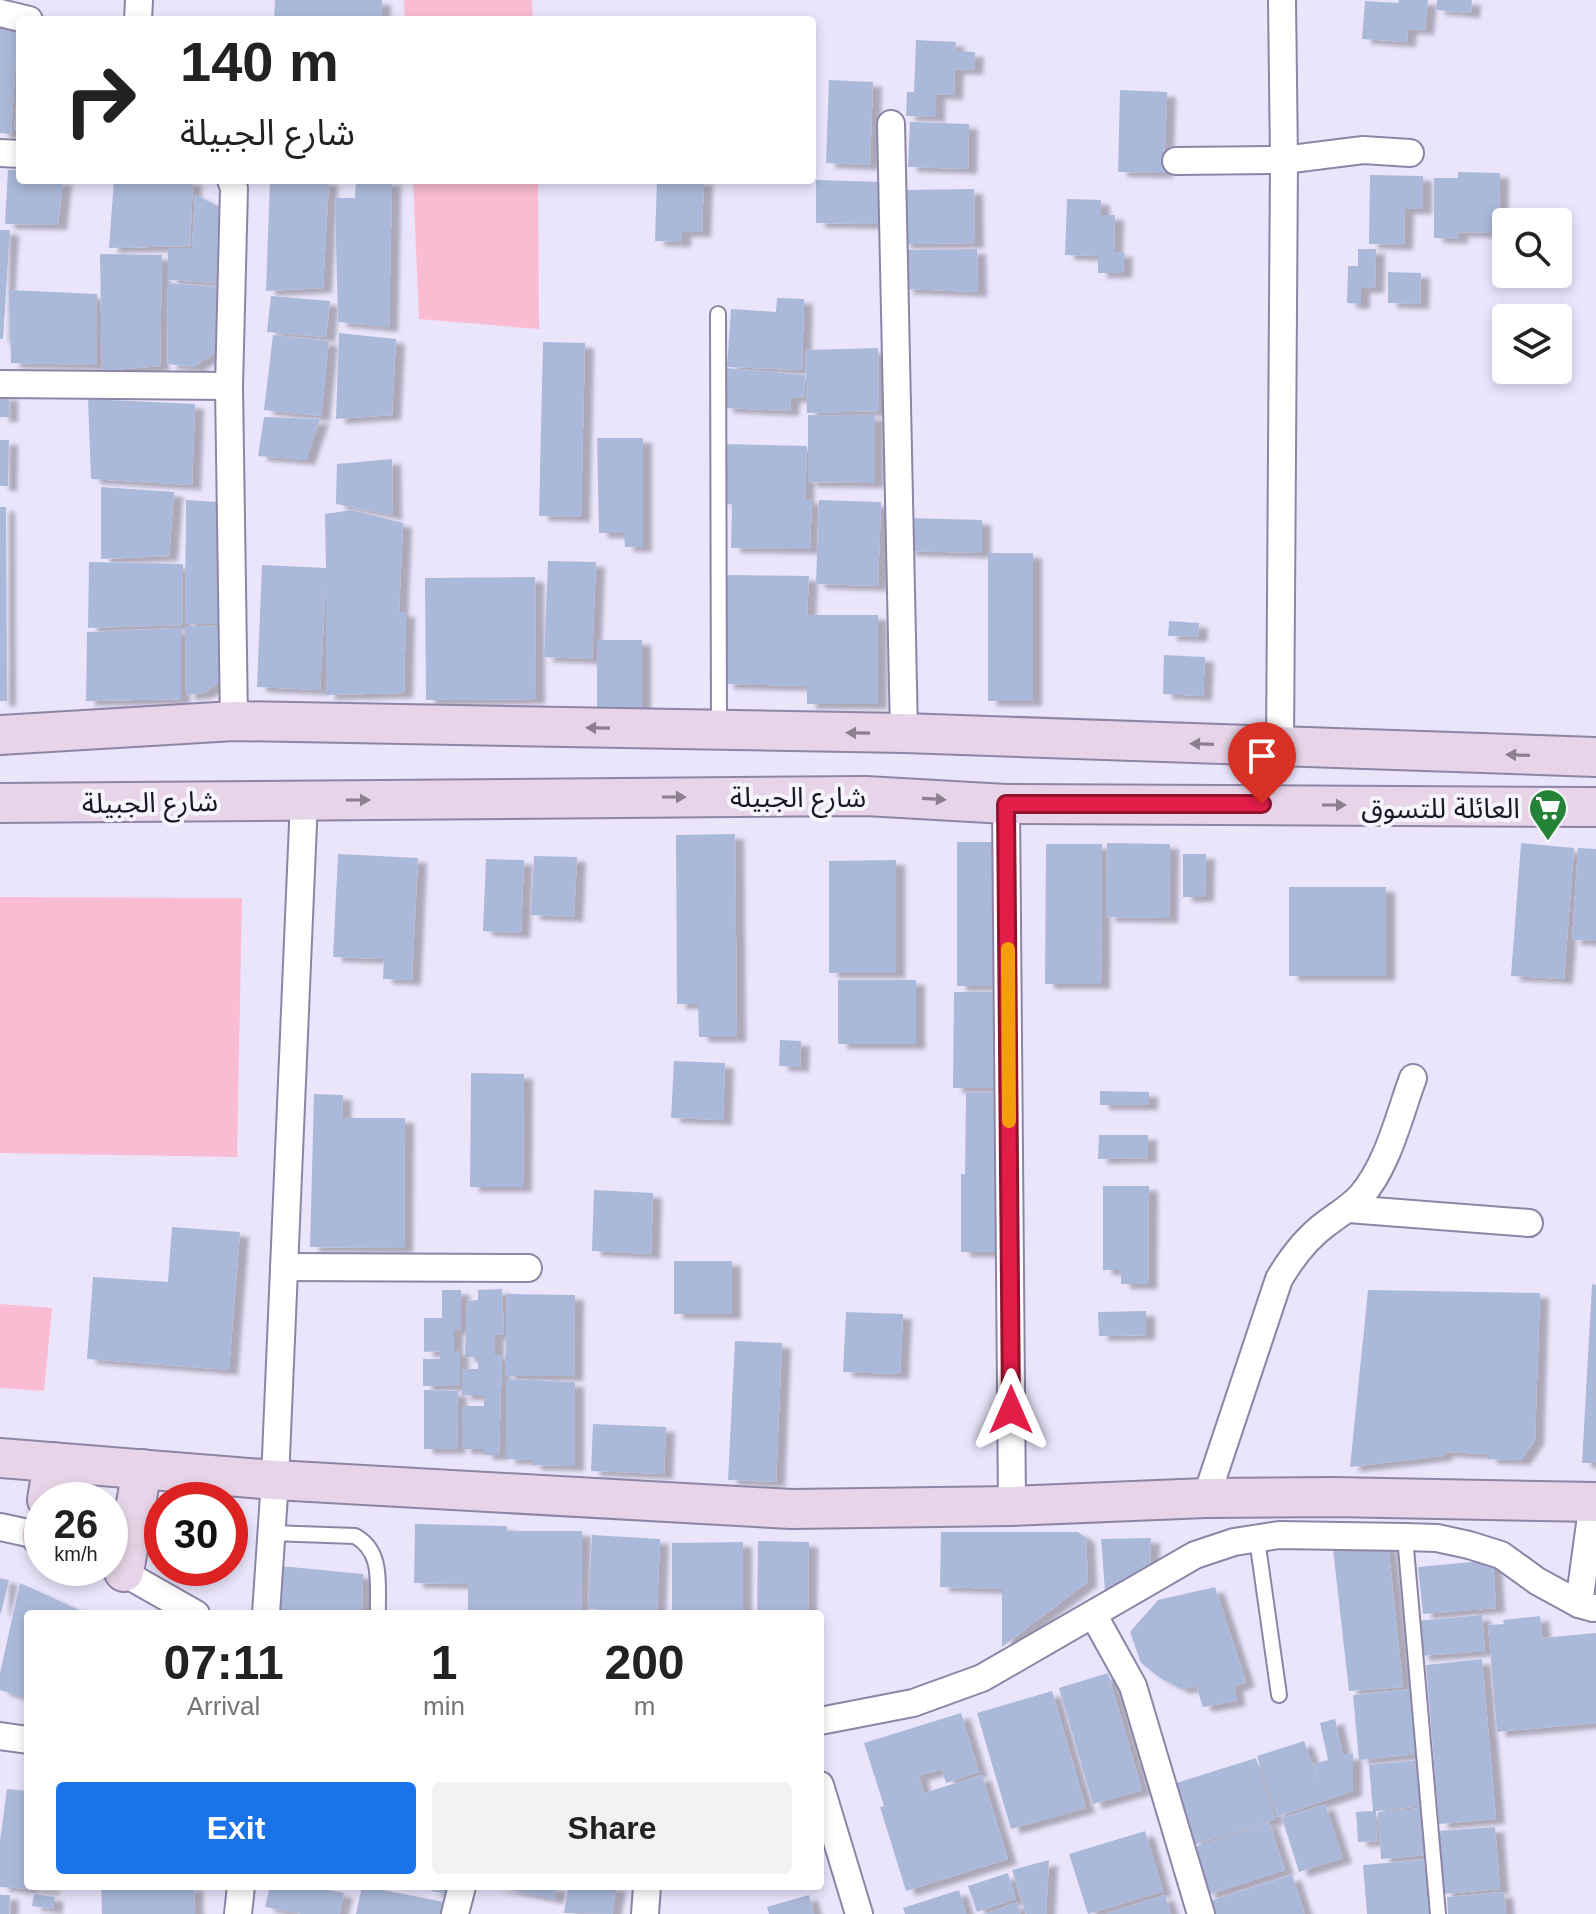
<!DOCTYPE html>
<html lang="en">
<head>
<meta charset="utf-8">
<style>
  :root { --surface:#fff; --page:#f2f2f2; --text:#222; --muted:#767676; --accent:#1a73e8 }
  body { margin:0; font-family:Helvetica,"Noto Sans Arabic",sans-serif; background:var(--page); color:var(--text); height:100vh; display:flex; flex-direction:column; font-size:30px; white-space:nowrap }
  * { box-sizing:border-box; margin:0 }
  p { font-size:26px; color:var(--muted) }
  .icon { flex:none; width:44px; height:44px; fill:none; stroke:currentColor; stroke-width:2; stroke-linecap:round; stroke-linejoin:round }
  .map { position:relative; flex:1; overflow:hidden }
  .details { position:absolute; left:24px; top:1610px; width:800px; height:280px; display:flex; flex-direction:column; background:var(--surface); border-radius:8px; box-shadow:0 4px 12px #0003 }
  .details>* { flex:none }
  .banner { position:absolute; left:16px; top:16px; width:800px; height:168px; border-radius:8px; box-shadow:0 4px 12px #0003; background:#fff; color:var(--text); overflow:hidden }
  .controls { position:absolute; left:1492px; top:208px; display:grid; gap:16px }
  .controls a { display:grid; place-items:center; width:80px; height:80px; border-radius:8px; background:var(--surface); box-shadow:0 4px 12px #0003; font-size:40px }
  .speed { position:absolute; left:24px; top:1482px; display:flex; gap:16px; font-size:40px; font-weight:700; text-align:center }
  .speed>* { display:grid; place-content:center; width:104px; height:104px; border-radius:50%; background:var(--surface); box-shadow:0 4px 12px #0003; line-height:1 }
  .speed small { font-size:20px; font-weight:400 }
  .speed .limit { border:12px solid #d22; background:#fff; color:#111 }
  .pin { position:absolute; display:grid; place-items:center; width:68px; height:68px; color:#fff; margin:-82px -34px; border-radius:50% 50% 50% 0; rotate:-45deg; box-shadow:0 0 8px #0007 }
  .pin .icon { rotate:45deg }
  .me { position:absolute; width:88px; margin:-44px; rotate:0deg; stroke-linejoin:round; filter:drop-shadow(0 0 6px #0008) }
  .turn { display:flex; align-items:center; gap:28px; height:168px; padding:0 32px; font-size:36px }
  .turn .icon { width:104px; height:104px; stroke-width:2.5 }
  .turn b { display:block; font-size:56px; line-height:68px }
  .eta { display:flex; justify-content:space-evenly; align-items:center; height:136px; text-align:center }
  .eta b { font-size:48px; font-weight:700; line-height:56px }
  .primary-button { display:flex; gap:16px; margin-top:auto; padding:16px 32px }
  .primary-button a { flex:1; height:92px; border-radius:8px; background:var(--accent); color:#fff; font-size:32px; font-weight:700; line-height:92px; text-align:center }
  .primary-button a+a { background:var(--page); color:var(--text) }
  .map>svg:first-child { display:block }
  .green { fill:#fabcd2 }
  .building { fill:#aab9d9; filter:url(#shadow) }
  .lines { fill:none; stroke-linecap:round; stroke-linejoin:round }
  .lane-casing { stroke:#8d85a6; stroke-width:18 }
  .street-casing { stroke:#8d85a6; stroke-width:30 }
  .secondary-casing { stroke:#8d85a6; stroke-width:42 }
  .lane { stroke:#fff; stroke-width:14 }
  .street { stroke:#fff; stroke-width:26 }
  .secondary { stroke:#e7d4e8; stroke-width:38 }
  .oneway { fill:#8b7f90 }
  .route-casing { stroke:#92132f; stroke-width:20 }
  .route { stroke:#e11d48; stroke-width:14 }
  .slow { stroke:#f59e0b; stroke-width:14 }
  .labels { text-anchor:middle; stroke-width:8; stroke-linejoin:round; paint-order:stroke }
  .street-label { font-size:28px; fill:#1a1724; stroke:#f6f5fc }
  .poi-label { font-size:28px; fill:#1a1724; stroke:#f6f5fc; text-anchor:end }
</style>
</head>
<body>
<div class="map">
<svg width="1596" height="1914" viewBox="0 0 1596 1914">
  <defs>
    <filter id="shadow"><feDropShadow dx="9" dy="5" stdDeviation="2" flood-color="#0004"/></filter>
  </defs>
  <rect width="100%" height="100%" fill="#eae5fb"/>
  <!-- green -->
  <g class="green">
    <polygon points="404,0 532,0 533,20 405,20"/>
    <polygon points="413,180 538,180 539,329 419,319"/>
    <polygon points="0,897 242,898 237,1157 0,1153"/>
    <polygon points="0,1304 52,1308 44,1391 0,1388"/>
  </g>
  <!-- building -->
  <g class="building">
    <polygon points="275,0 382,0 381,20 274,20"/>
    <polygon points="1399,0 1428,0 1425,30 1408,29 1407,42 1362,39 1365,1 1398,3"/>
    <polygon points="1437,0 1472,0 1471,13 1436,10"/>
    <polygon points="0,27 18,28 11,134 0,133"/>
    <polygon points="916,40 956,42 955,51 975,52 974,70 955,69 954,95 936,94 936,117 906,116 907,92 914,92"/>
    <polygon points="829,80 873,82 870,165 826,163"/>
    <polygon points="18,85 20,85 20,131 14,130"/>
    <polygon points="1120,90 1167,92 1164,173 1118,172"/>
    <polygon points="910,122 969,124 968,169 908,167"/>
    <polygon points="8,170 20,170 20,180 63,180 58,225 5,224"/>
    <polygon points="1458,172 1500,173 1499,213 1505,213 1505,237 1491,237 1491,233 1459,232 1459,239 1434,238 1434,178 1458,178"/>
    <polygon points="1370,175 1423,176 1423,209 1405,209 1404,245 1369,244"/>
    <polygon points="114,180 193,180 190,246 109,248"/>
    <polygon points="270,180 329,180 323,288 266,291"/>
    <polygon points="392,180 389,327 338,322 335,198 355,198 356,181"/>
    <polygon points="657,180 704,180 702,232 682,232 682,242 655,241"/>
    <polygon points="816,180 886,182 885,224 816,223"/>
    <polygon points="974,189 975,243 902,244 901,190"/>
    <polygon points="195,194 224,210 220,283 168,280 168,248 192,248"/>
    <polygon points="1067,199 1101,200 1101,215 1115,215 1114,252 1124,252 1123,273 1098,273 1098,256 1065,255"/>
    <polygon points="0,230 10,230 3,339 0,339"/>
    <polygon points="977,249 978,292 904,289 904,250"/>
    <polygon points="1358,249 1376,249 1375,288 1361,288 1361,304 1347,303 1348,266 1358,266"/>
    <polygon points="100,254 162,255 160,366 102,371"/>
    <polygon points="1388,272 1421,273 1420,304 1388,303"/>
    <polygon points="167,283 220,287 217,351 194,367 168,364"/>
    <polygon points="9,290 97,294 97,365 11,363"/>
    <polygon points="271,296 330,301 326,337 267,332"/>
    <polygon points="777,298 804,299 802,370 727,367 731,309 776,312"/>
    <polygon points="339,333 396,339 392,415 336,419"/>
    <polygon points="273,335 329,341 321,416 264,410"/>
    <polygon points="543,342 585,343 581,517 539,516"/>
    <polygon points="878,348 879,411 807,413 805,350"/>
    <polygon points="726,368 805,375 804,398 791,397 790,411 724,408"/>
    <rect x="0" y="395" width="9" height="22"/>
    <polygon points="88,399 195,404 192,485 91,479"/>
    <polygon points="808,415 875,415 875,483 808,482"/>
    <polygon points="264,417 320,419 306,460 258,456"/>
    <polygon points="597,438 643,438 643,547 625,547 624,533 599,533"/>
    <polygon points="0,440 9,440 8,486 0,486"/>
    <polygon points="725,444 807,446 805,499 812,499 810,549 731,548 732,504 723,504"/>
    <polygon points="392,459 393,515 336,504 337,464"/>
    <polygon points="101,487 174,492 169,556 101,559"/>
    <polygon points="186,500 230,503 224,624 185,624"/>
    <polygon points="819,500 881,502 878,586 816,584"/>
    <polygon points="0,507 6,507 7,701 0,701"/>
    <polygon points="352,510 403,523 399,612 406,612 404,693 326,695 326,582 320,690 257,687 262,565 326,568 325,514"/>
    <polygon points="906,518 982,520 982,553 906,551"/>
    <rect x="988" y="553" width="45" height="148"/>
    <polygon points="548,561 596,562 592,659 544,657"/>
    <polygon points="89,562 183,564 182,625 88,628"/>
    <polygon points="727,575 809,576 807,615 878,615 878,704 807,704 807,686 725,684"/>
    <polygon points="535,577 536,699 426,700 425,578"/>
    <polygon points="1169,621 1199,623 1198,637 1168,636"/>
    <polygon points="185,626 224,627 223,675 217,684 205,693 186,695"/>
    <polygon points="181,628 181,699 86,701 87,632"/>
    <rect x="597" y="640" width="45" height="69"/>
    <polygon points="1164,655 1205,657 1203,696 1163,694"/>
    <polygon points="735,834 737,1037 699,1037 698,1004 677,1004 676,835"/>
    <rect x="957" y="842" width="42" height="144"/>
    <polygon points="1107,843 1170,844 1169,918 1106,917"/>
    <polygon points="1521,843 1574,848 1564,979 1511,976"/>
    <polygon points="1046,844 1102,844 1101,984 1045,984"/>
    <polygon points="1578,848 1596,849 1596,941 1572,940"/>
    <polygon points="338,854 418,858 412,980 383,979 384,959 333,957"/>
    <polygon points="1183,854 1206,854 1205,897 1183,897"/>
    <polygon points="534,856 577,857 574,917 531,915"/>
    <polygon points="486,859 524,860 521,933 483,931"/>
    <polygon points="896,860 896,973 829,973 829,861"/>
    <rect x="1289" y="887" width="97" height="89"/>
    <rect x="838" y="980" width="78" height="64"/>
    <polygon points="954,992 1000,992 1000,1088 953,1088"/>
    <polygon points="780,1040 801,1041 800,1067 779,1066"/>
    <polygon points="674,1061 725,1063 723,1120 671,1118"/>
    <polygon points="471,1073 524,1074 523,1187 470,1187"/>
    <polygon points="1100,1091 1149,1092 1149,1105 1100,1105"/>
    <polygon points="966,1093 1006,1093 1005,1252 961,1252 961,1174 965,1174"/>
    <polygon points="314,1094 343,1095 342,1118 405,1118 404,1248 310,1247"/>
    <polygon points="1099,1135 1148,1135 1148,1158 1098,1159"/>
    <polygon points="1103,1186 1149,1186 1148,1284 1121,1284 1121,1270 1103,1270"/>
    <polygon points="594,1190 653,1193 651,1254 592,1251"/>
    <polygon points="172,1227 240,1232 229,1370 87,1359 93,1277 168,1282"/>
    <rect x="674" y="1261" width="58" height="53"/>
    <polygon points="1592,1284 1596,1285 1596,1463 1582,1463"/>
    <polygon points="502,1289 504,1335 495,1335 495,1355 502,1355 499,1455 484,1455 484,1449 462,1449 462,1406 484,1406 484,1395 462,1395 462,1369 478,1369 478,1357 465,1357 467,1301 478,1300 478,1290"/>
    <polygon points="442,1290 461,1290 461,1330 454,1330 454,1351 460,1351 460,1386 423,1386 423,1359 440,1359 440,1351 424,1352 424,1318 442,1318"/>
    <polygon points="1368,1290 1540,1293 1535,1440 1521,1460 1488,1459 1488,1454 1444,1452 1443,1456 1350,1467"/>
    <polygon points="507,1294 575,1295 574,1376 505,1376"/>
    <polygon points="1146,1311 1146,1335 1099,1336 1098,1312"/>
    <polygon points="846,1312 903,1314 900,1374 843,1372"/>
    <polygon points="735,1341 782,1343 776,1482 728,1480"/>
    <polygon points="506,1379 575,1382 575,1466 532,1465 532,1460 506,1459"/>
    <polygon points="424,1390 458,1391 457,1449 424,1449"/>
    <polygon points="593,1424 666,1427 664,1474 591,1471"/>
    <polygon points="415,1524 507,1526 507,1531 582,1531 581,1614 468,1614 468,1584 414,1583"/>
    <polygon points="941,1532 1078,1532 1086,1538 1088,1582 1002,1647 1002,1589 940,1587"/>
    <polygon points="592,1535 660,1539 657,1612 588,1609"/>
    <polygon points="1151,1538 1150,1565 1105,1591 1101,1539"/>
    <polygon points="758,1541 809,1542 808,1614 757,1614"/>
    <polygon points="743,1542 743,1614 672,1614 672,1543"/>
    <polygon points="1388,1544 1403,1687 1349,1691 1333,1549"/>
    <polygon points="1493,1560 1496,1608 1423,1614 1418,1567"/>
    <polygon points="280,1566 363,1574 362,1614 274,1614"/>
    <polygon points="0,1578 9,1580 1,1613 0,1613"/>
    <polygon points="20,1583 88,1614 28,1614 28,1699 0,1690 0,1673"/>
    <polygon points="1215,1587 1246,1682 1234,1687 1237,1701 1203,1707 1196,1686 1182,1689 1160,1678 1141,1663 1130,1632 1158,1600"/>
    <polygon points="1482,1615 1485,1651 1420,1656 1417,1621"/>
    <polygon points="1540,1616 1542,1638 1596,1633 1596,1723 1497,1732 1488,1625 1504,1624 1503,1620"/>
    <polygon points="1482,1659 1496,1819 1439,1824 1426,1665"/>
    <polygon points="1108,1673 1142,1790 1093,1804 1059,1688"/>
    <polygon points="1412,1689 1418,1754 1359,1760 1353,1695"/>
    <polygon points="1052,1691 1086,1808 1011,1829 977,1713"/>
    <polygon points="961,1713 979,1772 946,1783 942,1769 919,1776 924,1793 982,1775 1008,1859 906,1891 880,1807 884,1806 864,1743"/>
    <polygon points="1335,1719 1343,1756 1353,1753 1353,1791 1277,1817 1257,1756 1304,1741 1323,1794 1313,1764 1328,1760 1320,1723"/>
    <polygon points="1256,1758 1275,1819 1193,1845 1173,1784"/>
    <polygon points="1419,1760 1422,1806 1376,1811 1378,1841 1358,1842 1356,1812 1373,1811 1369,1765"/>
    <polygon points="7,1789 28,1791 28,1886 51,1886 50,1890 0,1887 0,1841"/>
    <polygon points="1325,1804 1343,1858 1299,1872 1282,1818"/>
    <polygon points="1422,1808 1426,1855 1381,1859 1378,1812"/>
    <polygon points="1269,1822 1285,1870 1207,1895 1192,1848"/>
    <polygon points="1495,1827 1500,1889 1443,1894 1438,1831"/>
    <polygon points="1145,1831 1163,1891 1088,1914 1069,1854"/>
    <polygon points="1049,1860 1046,1914 1026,1914 1012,1870"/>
    <polygon points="1424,1860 1429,1914 1367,1914 1363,1865"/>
    <polygon points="1008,1873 1016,1899 977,1912 968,1886"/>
    <polygon points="1292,1875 1305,1914 1210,1914 1207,1902"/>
    <polygon points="101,1886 194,1886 195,1914 102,1914"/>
    <polygon points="270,1886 308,1886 344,1893 339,1914 302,1914 265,1907"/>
    <polygon points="362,1886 449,1903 447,1914 356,1914"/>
    <polygon points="433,1886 450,1886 448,1894 431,1891"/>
    <polygon points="492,1886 557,1886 555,1899"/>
    <polygon points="568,1886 617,1886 612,1914 564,1913"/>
    <polygon points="959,1890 966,1914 905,1914 903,1908"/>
    <polygon points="1504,1892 1506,1914 1448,1914 1447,1897"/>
    <polygon points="34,1894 55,1897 53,1909 32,1906"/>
    <polygon points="0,1895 10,1895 9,1914 0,1914"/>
    <polygon points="809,1895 814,1914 769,1914 767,1907"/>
    <polygon points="1165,1895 1171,1914 1108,1914 1108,1913"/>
    <polygon points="1017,1902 1021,1914 985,1914"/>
  </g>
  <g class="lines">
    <!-- lane casing -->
    <g class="lane-casing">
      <g id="lane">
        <polyline points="718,314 719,729"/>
        <path d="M271,1533L355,1536C384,1552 377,1585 378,1614"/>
        <polyline points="1405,1537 1438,1914"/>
        <polyline points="1257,1539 1279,1695"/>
      </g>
    </g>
    <!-- street casing -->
    <g class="street-casing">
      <g id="street">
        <polyline points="0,13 29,20"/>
        <polyline points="138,20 139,0"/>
        <polyline points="891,124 904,733"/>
        <polyline points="0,153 20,154"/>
        <polyline points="1176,161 1284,160 1363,150 1410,153"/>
        <polyline points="231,180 234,188 229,386 234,721"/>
        <polyline points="0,384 229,386"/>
        <polyline points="1280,747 1284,160 1282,0"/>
        <polyline points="1006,804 1012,1506"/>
        <polyline points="1348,1209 1529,1223"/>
        <polyline points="284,1267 528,1268"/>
        <path d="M1206,1498L1279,1279C1292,1257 1306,1238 1327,1223C1339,1214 1351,1207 1361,1196C1388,1165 1399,1116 1413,1078"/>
        <polyline points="0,1527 42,1536"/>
        <polyline points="110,1565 196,1614"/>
        <polyline points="1593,1608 1579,1604 1593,1502"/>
        <polyline points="266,1614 275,1480 304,800"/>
        <polyline points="1093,1614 1133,1686 1201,1914"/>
        <polyline points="820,1721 913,1703 982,1678 1195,1555 1234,1542 1279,1535 1405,1537 1437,1538 1469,1545 1501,1555 1537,1581 1579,1604"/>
        <polyline points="0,1736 28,1740"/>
        <polyline points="820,1785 859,1914"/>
        <polyline points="238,1914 241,1886"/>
        <polyline points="455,1914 462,1886"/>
        <polyline points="645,1914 647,1886"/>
      </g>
    </g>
    <!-- secondary casing -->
    <g class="secondary-casing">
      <g id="secondary">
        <polyline points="0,735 234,721 904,733 1596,757"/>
        <polyline points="0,803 866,796 1006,804 1596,807"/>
        <polyline points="0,1458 275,1480 791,1509 1012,1506 1206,1498 1333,1497 1596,1502"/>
        <polyline points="47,1500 53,1462"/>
        <polyline points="41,1536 42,1532"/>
        <polyline points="124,1572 142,1469"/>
      </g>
    </g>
    <!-- lane -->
    <use href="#lane" class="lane"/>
    <!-- street -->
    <use href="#street" class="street"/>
    <!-- secondary -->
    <use href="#secondary" class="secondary"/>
  </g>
  <!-- one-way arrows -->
  <defs><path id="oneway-solid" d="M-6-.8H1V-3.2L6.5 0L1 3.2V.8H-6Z" transform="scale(2)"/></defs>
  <g class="oneway">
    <use href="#oneway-solid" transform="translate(598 728) rotate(-179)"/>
    <use href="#oneway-solid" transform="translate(858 733) rotate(-179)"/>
    <use href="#oneway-solid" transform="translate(1202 744) rotate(-178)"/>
    <use href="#oneway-solid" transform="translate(1518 755) rotate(-178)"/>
    <use href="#oneway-solid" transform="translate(674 797)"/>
    <use href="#oneway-solid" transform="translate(934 799) rotate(3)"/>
    <use href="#oneway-solid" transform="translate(358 800)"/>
    <use href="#oneway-solid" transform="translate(1334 805)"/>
  </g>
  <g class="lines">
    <!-- route casing -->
    <g class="route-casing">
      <polyline id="route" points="1011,1410 1006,804 1262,804"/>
    </g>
    <!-- route -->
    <use href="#route" class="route"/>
    <!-- slow -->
    <polyline class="slow" points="1008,949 1009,1121"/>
  </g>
  <!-- icons -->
  <defs>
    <g id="supermarket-pin" transform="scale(2)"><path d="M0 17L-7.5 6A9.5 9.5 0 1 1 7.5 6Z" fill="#248336" stroke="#f6f5fc"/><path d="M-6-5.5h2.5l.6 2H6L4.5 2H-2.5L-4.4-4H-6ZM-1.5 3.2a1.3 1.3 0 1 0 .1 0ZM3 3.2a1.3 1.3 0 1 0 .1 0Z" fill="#fff"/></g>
  </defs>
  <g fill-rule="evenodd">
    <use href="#supermarket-pin" x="1548" y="808"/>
  </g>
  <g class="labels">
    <!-- street labels -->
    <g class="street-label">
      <text x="798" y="807">شارع الجبيلة</text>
      <text transform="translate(150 802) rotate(-1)" y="10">شارع الجبيلة</text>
    </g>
    <!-- poi labels -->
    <g class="poi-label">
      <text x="1520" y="818">العائلة للتسوق</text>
    </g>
  </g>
</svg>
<div class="controls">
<a><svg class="icon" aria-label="search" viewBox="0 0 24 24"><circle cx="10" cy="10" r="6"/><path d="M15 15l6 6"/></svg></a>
<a><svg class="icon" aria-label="layers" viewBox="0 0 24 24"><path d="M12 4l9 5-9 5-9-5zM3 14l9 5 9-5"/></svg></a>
</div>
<div class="speed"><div>26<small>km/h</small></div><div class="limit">30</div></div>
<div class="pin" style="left:1262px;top:804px;background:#d93025"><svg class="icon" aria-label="arrive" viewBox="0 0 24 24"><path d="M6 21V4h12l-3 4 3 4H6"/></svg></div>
<svg class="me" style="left:1011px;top:1410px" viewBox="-20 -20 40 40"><path d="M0-17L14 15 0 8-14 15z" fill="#e11d48" stroke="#fff" stroke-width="4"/></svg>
<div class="banner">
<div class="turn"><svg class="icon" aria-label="right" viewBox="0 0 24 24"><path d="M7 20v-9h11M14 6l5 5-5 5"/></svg><div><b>140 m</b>شارع الجبيلة</div></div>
</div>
<section class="details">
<div class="eta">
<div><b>07:11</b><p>Arrival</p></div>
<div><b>1</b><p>min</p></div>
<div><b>200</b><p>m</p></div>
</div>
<div class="primary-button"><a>Exit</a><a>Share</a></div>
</section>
</div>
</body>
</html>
